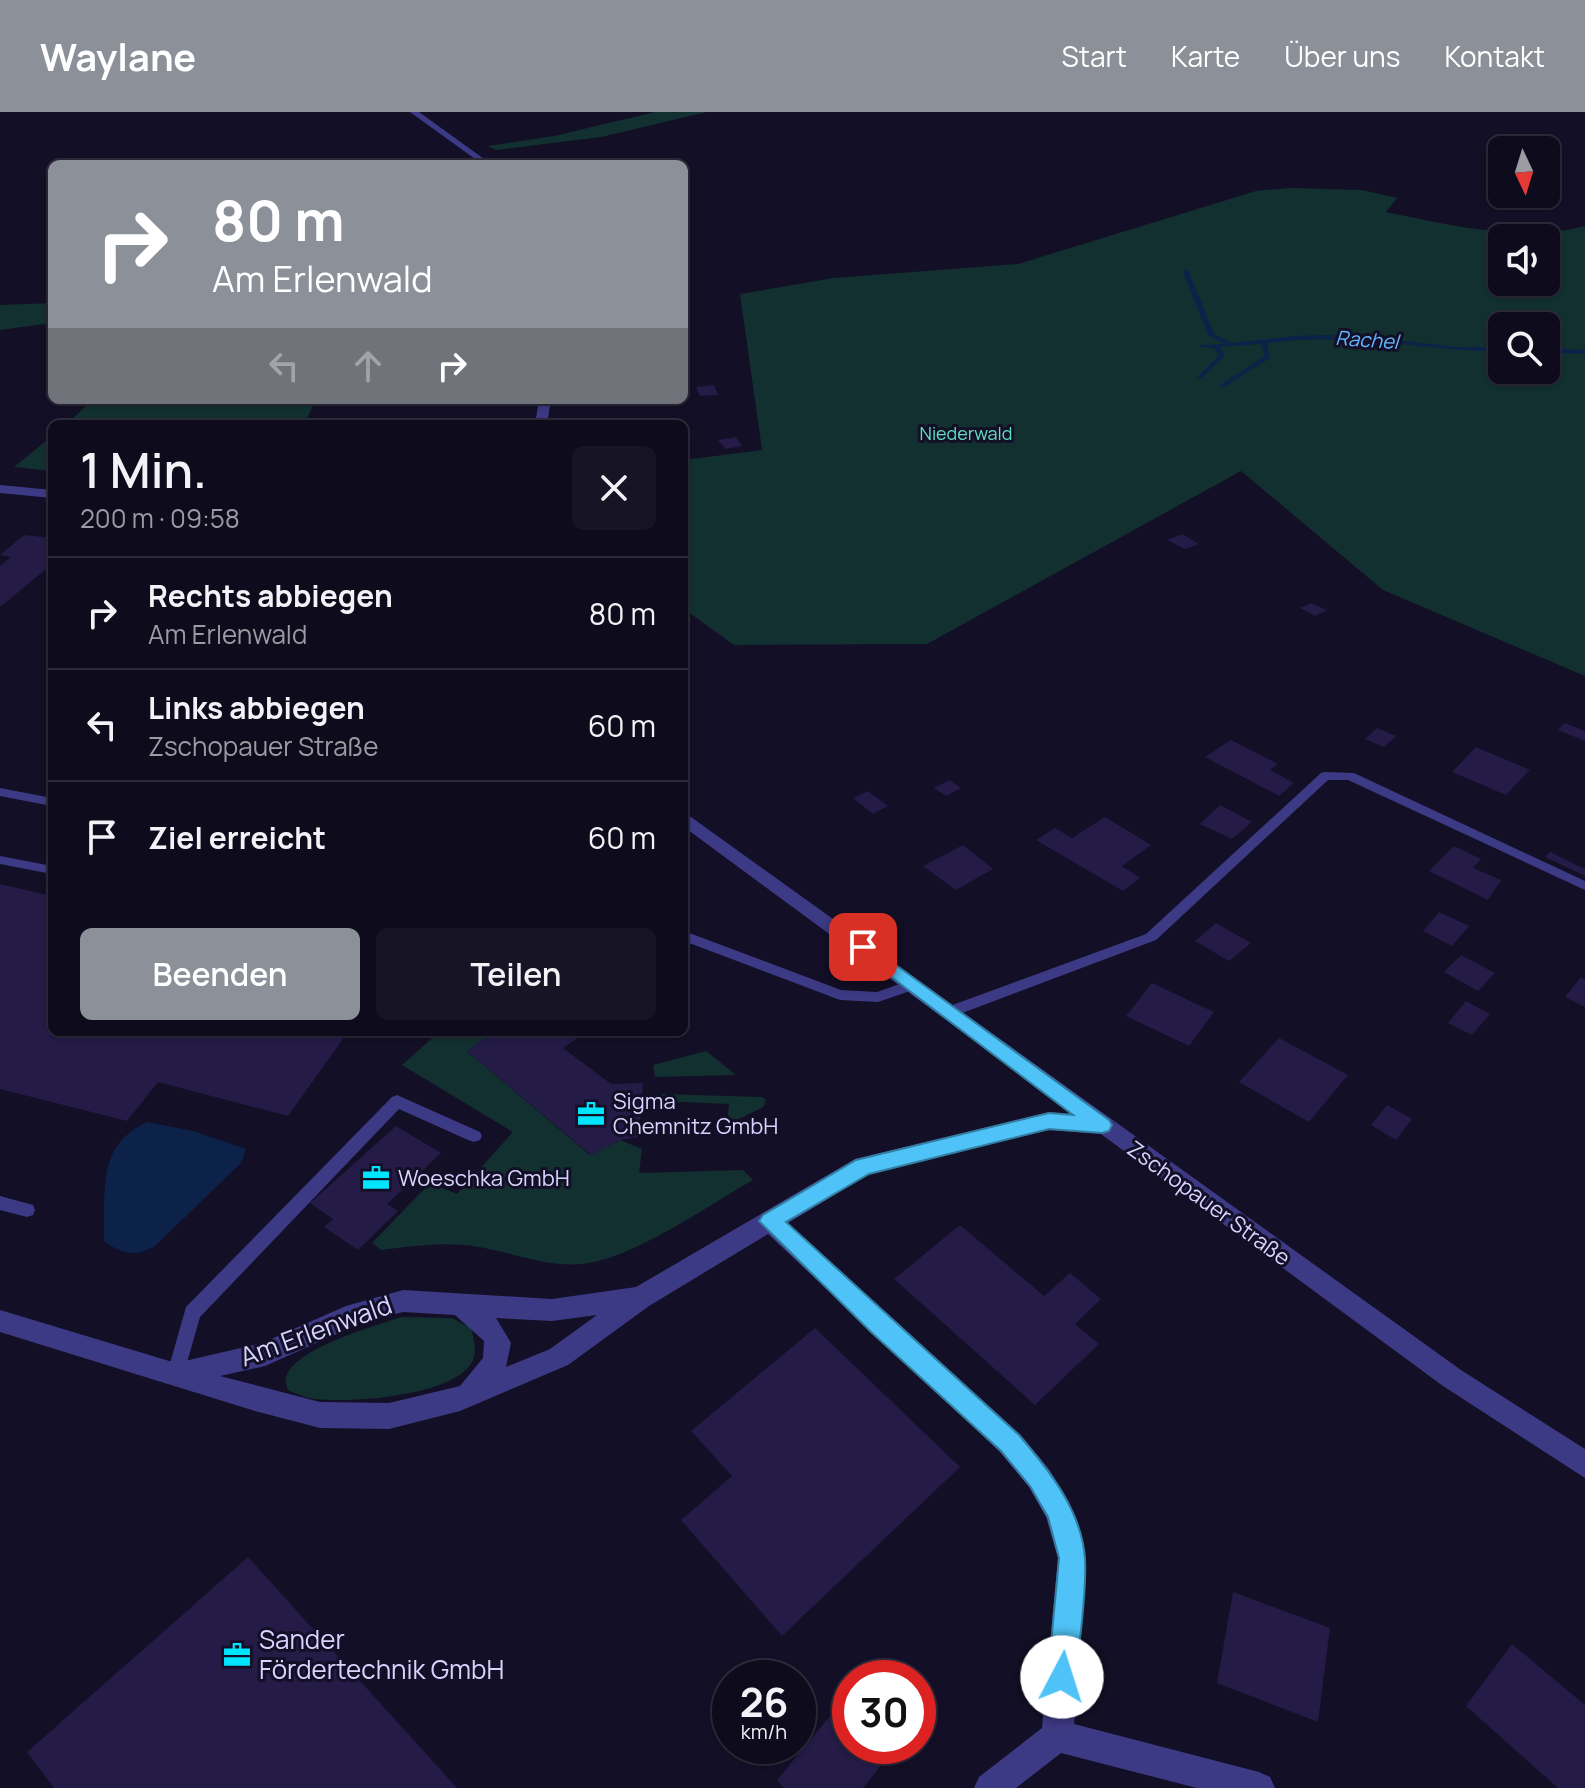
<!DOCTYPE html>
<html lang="de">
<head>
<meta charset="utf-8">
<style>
  :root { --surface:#0e0b1c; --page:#171425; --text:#f1f3f6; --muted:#9b9ba3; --line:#2e2b3b; --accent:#8c9099 }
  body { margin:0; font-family:Manrope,sans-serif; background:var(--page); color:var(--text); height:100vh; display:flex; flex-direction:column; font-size:30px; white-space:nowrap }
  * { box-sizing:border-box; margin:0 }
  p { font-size:26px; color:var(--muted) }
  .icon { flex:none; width:44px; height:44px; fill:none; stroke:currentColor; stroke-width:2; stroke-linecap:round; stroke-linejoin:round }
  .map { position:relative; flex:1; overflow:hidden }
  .side { position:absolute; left:48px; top:308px; width:640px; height:616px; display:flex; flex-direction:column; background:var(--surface); border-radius:12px; box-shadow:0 2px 6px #0004,0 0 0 2px var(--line) }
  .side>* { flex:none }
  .banner { position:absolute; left:48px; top:48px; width:640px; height:244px; border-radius:12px; box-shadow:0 2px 6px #0004,0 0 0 2px var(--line); background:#8c9099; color:#fff; overflow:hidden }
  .needle { width:52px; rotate:176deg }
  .tools { position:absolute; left:1488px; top:24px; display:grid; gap:16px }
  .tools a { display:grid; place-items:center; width:72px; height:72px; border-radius:12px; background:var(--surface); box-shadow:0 2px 6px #0004,0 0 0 2px var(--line); font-size:40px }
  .speed { position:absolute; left:712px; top:1548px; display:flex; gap:16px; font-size:40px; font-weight:700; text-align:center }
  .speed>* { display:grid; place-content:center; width:104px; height:104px; border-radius:50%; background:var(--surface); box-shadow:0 2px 6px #0004,0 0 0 2px var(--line); line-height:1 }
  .speed small { font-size:20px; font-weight:400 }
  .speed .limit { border:12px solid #d22; background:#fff; color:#111 }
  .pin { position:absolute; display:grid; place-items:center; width:68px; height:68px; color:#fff; margin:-34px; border-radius:16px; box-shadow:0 4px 12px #0006 }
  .me { position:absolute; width:88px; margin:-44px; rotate:5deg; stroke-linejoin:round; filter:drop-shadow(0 0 6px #0008) }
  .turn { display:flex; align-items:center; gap:28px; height:168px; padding:0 32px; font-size:36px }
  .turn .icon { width:104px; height:104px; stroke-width:2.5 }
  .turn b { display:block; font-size:56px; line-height:68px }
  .lanes { display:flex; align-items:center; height:76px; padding:0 32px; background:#0003; justify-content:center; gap:40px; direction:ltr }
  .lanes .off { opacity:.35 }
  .round { display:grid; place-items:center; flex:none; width:84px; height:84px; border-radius:12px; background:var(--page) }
  .headline { display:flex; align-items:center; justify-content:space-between; height:136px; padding:0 32px }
  h1 { font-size:48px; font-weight:600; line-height:60px }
  .button { display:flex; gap:16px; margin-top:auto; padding:16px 32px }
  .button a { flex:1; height:92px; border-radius:12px; background:var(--accent); color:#fff; font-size:32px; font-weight:600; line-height:92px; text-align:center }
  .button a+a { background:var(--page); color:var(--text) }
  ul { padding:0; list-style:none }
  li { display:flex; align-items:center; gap:24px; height:112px; padding:0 32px; border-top:2px solid var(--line) }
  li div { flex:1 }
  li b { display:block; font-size:30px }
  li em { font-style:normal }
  header { display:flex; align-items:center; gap:48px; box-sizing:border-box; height:112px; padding:0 40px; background:var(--accent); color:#fff }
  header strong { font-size:38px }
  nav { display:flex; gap:44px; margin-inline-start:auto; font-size:28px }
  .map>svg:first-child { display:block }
  .green { fill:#12302f; fill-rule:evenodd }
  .water { fill:#0c2248 }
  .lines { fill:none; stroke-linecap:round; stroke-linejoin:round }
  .stream { fill:#0c2248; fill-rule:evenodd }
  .building { fill:#241b47 }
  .service { fill:#3d3a85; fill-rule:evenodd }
  .minor { fill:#3d3a85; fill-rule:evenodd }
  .tertiary { fill:#3d3a85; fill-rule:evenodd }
  .route { fill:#4fc3f7; stroke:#337fa1; stroke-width:2 }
  .labels { text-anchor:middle; stroke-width:6; stroke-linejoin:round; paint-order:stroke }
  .far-park-label { font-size:18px; fill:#5fe0c0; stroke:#130f26 }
  .far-water-label { font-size:20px; font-style:italic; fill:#62b6ff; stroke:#130f26 }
  .poi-label { font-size:22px; fill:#d9d4ff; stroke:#130f26; text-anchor:start }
  .street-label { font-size:22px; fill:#d9d4ff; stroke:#130f26 }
  .near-street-label { font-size:26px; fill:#d9d4ff; stroke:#130f26 }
  .near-poi-label { font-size:26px; fill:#d9d4ff; stroke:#130f26; text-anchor:start }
</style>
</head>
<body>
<header>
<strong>Waylane</strong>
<nav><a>Start</a><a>Karte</a><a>Über uns</a><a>Kontakt</a></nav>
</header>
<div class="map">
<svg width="1585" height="1676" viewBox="0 0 1585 1676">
  <rect width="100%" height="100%" fill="#130f26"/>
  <!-- green -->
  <g class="green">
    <polygon points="655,0 707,0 601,25 496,38 488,34 554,24"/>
    <path d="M1290,76L1362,78L1397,86L1386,100C1449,113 1521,131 1585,114V564L1383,478L1241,359L927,532L734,533L684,497V348L762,338L740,182L834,166L1018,152L1256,79ZM1502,126H1546V170H1502ZM1502,214H1546V258H1502Z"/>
    <polygon points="52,191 52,211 0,218 0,193"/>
    <polygon points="92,288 316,288 304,312 67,312"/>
    <polygon points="52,324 52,359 14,355"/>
    <path d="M439,920H495L467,939L590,1043L620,1028L642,1037L639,1061L743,1058L753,1068C707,1094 633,1147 582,1152C546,1155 514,1141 479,1135C447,1129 413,1134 381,1138L372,1131L430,1071L457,1082L513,1020L402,953Z"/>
    <polygon points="706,939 736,963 655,965 653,953"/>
    <polygon points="660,982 762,985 766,988 763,995 727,1013 729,992 660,989"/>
    <path d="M401,1205L452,1206L471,1216C474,1228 478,1241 471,1252C450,1284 352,1291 317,1287C307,1287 297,1282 288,1278C287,1274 285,1270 286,1266C292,1237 375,1214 401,1205Z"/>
  </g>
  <!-- water -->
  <path class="water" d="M148,1010L193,1019L246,1037L241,1051L155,1134C133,1146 123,1142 104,1129C106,1080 95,1033 148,1010Z"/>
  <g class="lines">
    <!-- stream -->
    <g class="stream">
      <path d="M1186,158L1189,160L1214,222L1232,231L1293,224L1324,223L1369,225L1457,235H1502V239C1450,240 1399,230 1347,228C1320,226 1294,228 1267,231L1270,246L1224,275H1220V273L1265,244L1261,232L1220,235L1225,243L1202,266H1198V264L1219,243L1214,236L1199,235V233L1224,232L1208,223L1183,160Z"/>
      <polygon points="1546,236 1585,238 1585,242 1546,240"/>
    </g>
  </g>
  <!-- building -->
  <g class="building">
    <polygon points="714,273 718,283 700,284 696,275"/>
    <polygon points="736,325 742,334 725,337 718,328"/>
    <polygon points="1182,422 1199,432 1185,437 1167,428"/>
    <polygon points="24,423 52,426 52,442 47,446 52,447 52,452 0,495 0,454 11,445 0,443"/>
    <polygon points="1311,491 1327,498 1315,504 1300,496"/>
    <polygon points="1565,611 1585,619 1585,629 1558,618"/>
    <polygon points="1377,616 1396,624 1384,635 1365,627"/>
    <polygon points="1231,628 1278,652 1270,658 1294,671 1279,684 1205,645"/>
    <polygon points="1476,635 1530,658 1506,683 1452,660"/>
    <polygon points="950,668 961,676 946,684 934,676"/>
    <polygon points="868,679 888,694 873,702 853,686"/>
    <polygon points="1220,693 1252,710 1232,727 1200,712"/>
    <polygon points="1105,705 1151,733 1122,754 1140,766 1123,779 1036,728 1055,716 1072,726"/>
    <polygon points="963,733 993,757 956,778 923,754"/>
    <polygon points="1454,734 1481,747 1473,756 1501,768 1488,788 1429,759"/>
    <polygon points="1550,740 1585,757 1585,764 1545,745"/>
    <polygon points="0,772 52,784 52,920 348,920 288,1004 158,970 127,1009 0,977"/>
    <polygon points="1439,800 1469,814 1452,834 1423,819"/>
    <polygon points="1216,811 1251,831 1229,849 1195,829"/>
    <polygon points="1461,843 1495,861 1478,879 1444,860"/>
    <polygon points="1581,865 1585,868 1585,895 1565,885"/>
    <polygon points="1152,871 1214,900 1189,934 1126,904"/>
    <polygon points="1466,889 1490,902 1472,923 1448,911"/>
    <polygon points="495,920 586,920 563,936 611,972 643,971 639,1025 620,1028 591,1043 467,939"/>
    <polygon points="1279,926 1348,963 1309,1010 1239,970"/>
    <polygon points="1387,993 1412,1007 1396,1028 1371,1013"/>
    <polygon points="396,1014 441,1041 387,1092 398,1099 358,1138 324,1115 333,1107 310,1091"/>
    <polygon points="960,1113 1044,1184 1070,1161 1101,1187 1075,1212 1099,1232 1035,1293 894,1167"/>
    <polygon points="815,1216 960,1355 782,1524 681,1408 732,1364 691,1319"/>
    <polygon points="248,1445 457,1676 54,1676 27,1640"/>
    <polygon points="1233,1480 1330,1516 1318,1610 1217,1571"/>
    <polygon points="1512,1532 1585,1593 1585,1676 1558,1676 1466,1594"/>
    <polygon points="835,1598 850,1612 850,1634 873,1634 886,1647 863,1676 784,1676 777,1668"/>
  </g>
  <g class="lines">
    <!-- service -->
    <g class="service">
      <polygon points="1325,660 1354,661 1585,769 1585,778 1348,668 1328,668 1156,828 957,903 947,903 945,899 947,895 1146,822 1321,661"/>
      <polygon points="0,676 52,686 52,694 0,684"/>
      <polygon points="0,744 52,754 52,762 0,752"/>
      <polygon points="684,819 841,878 877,880 914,867 921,872 919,876 878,890 840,888 684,829"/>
      <polygon points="397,983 480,1020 482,1024 480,1028 474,1030 468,1028 399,997 200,1205 182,1268 176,1270 170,1268 167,1262 186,1195 392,985"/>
      <polygon points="0,1084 33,1093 35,1098 33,1103 27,1105 0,1098"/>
    </g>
    <!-- minor -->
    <path class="minor" d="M1049,1000L1102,1004L1110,1007L1113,1013L1110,1019L1102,1022L1049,1018L869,1062L788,1111L1020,1322L1049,1357L1069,1390L1086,1446L1074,1612L1259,1660L1270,1665L1275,1676H1197L1061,1641L1016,1676H974L979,1665L1042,1616L1058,1446L1046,1405L1029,1375L1000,1340L768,1122L649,1194L568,1253L460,1299L389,1317L320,1316L255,1299L0,1220V1198L176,1251L262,1231L346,1194L403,1178L552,1187L636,1175L855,1047ZM403,1200L455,1203L484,1229L483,1246L460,1274L389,1291L320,1290L220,1264L265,1254L359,1212ZM597,1203L550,1237L506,1255L511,1231L496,1206L552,1209Z"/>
    <!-- tertiary -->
    <g class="tertiary">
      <polygon points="410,0 419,0 491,52 482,52"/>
      <polygon points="539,288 551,288 547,312 535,312"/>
      <polygon points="0,373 52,378 52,386 0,381"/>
      <polygon points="684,700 1461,1258 1585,1337 1585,1366 1443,1274 684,715"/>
    </g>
  </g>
  <!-- route -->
  <path class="route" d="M863,829L1109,1008L1112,1013L1109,1019L1102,1021L1049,1017L869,1062L786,1110L1019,1323C1049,1358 1082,1399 1085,1447C1087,1482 1079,1529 1076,1565L1072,1575L1062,1579L1052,1575L1048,1565L1059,1446L1048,1405L1030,1374L1001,1339L871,1220L759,1109L763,1103L856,1048L1049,1001L1073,1003L857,839L854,835Z"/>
  <!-- icons -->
  <defs>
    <g id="office-bare" transform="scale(2.16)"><path d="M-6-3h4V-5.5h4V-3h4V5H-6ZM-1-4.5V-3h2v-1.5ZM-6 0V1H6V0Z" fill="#00e5ff" stroke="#130f26" stroke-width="2.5" paint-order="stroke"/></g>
  </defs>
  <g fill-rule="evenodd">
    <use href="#office-bare" x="591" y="1002"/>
    <use href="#office-bare" x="376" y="1066"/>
    <use href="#office-bare" x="237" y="1543"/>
  </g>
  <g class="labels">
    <!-- far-park labels -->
    <g class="far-park-label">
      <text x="966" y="328">Niederwald</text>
    </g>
    <!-- far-water labels -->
    <g class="far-water-label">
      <text transform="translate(1367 228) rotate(4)" y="7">Rachel</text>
    </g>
    <!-- poi labels -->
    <g class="poi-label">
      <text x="613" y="997">Sigma<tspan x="613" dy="25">Chemnitz GmbH</tspan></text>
      <text x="398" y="1074">Woeschka GmbH</text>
    </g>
    <!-- street labels -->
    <g class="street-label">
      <text transform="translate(1209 1091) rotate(36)" y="8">Zschopauer Straße</text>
    </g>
    <!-- near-street labels -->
    <g class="near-street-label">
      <text transform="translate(316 1219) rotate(-20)" y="9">Am Erlenwald</text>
    </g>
    <!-- near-poi labels -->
    <g class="near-poi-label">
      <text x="259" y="1537">Sander<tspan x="259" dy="30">Fördertechnik GmbH</tspan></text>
    </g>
  </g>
</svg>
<div class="tools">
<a><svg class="needle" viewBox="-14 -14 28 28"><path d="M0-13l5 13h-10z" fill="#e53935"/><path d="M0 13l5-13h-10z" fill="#9b9ba3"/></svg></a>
<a><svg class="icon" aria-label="sound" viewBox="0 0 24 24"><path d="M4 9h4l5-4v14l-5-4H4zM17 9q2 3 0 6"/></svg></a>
<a><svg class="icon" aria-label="search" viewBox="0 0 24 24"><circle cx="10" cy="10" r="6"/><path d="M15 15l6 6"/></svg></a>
</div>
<div class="speed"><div>26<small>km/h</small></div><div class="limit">30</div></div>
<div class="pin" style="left:863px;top:835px;background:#d93025"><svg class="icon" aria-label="arrive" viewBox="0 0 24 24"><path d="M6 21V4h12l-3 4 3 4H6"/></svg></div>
<svg class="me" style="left:1062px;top:1565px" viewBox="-20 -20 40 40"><circle r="19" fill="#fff"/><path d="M0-13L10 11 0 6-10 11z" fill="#4fc3f7"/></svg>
<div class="banner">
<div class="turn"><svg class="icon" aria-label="right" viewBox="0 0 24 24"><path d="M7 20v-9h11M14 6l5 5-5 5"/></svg><div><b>80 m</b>Am Erlenwald</div></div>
<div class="lanes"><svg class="icon off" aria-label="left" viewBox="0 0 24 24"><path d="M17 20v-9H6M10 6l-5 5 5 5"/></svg><svg class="icon off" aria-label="ahead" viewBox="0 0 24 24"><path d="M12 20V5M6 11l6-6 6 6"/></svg><svg class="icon" aria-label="right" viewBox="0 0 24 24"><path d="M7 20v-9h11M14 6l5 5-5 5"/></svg></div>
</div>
<section class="side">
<div class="headline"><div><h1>1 Min.</h1><p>200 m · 09:58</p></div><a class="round"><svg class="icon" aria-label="close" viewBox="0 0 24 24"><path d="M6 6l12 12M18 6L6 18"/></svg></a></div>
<ul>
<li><svg class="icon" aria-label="right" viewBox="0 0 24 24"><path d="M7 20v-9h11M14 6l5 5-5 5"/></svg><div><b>Rechts abbiegen</b><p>Am Erlenwald</p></div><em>80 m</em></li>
<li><svg class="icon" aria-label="left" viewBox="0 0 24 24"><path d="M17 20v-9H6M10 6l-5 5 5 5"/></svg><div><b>Links abbiegen</b><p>Zschopauer Straße</p></div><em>60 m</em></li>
<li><svg class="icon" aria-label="arrive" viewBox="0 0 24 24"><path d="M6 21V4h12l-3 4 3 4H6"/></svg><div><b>Ziel erreicht</b></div><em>60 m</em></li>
</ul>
<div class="button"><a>Beenden</a><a>Teilen</a></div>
</section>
</div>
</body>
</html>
